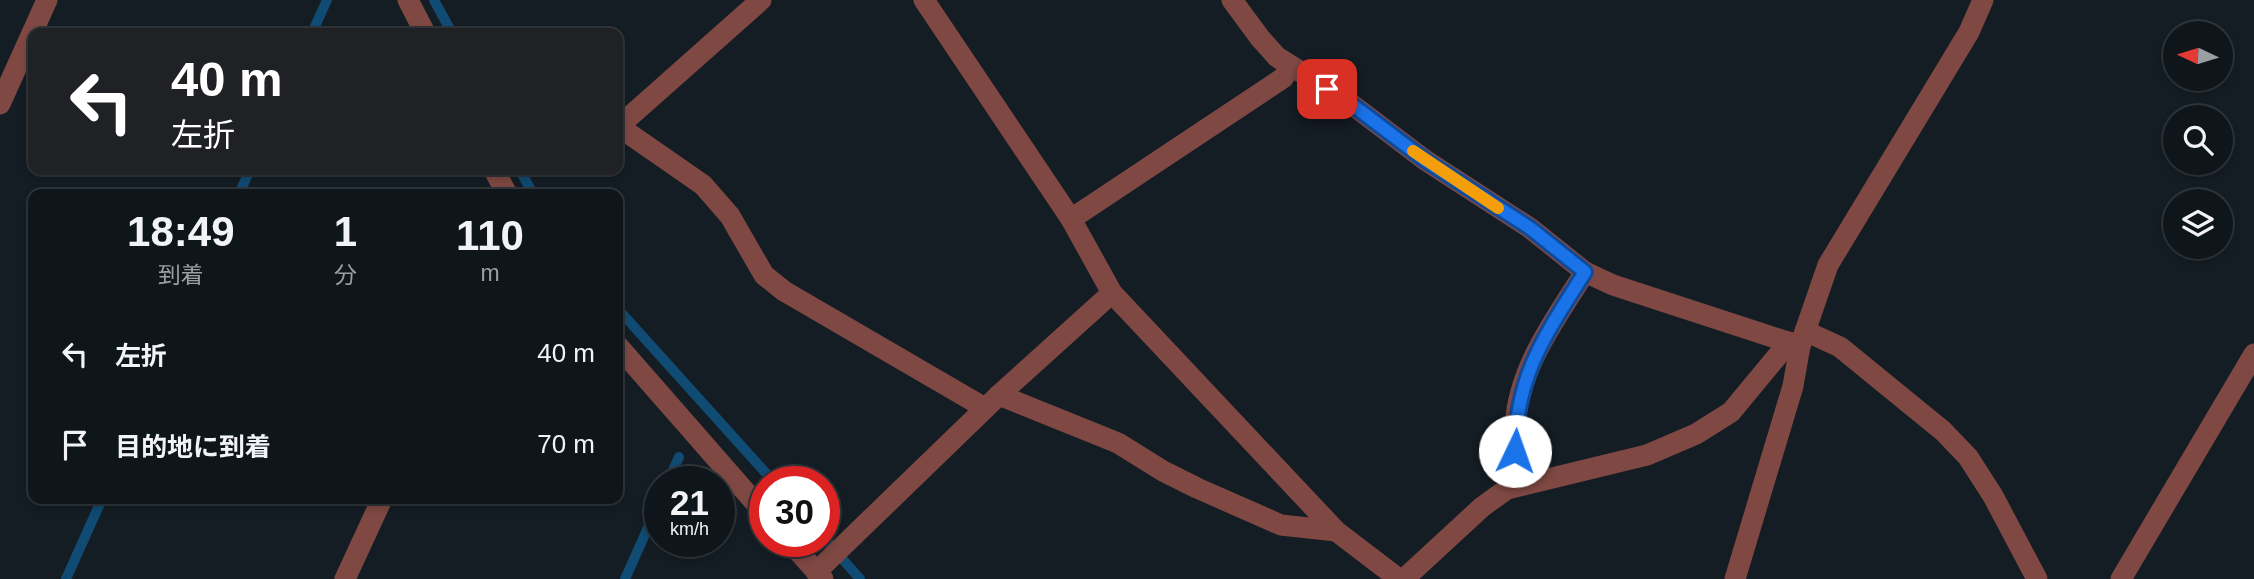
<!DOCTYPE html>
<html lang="ja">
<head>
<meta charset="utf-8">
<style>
  :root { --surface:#0f161b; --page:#181f24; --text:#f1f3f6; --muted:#9b9fa3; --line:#2f353a }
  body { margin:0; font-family:Arial,"Noto Sans JP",sans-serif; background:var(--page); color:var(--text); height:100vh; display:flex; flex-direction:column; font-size:26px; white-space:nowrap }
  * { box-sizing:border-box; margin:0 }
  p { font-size:23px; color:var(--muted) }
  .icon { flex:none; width:38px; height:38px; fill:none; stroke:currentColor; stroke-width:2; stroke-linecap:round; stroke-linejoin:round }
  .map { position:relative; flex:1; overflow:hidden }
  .panel { position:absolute; left:28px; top:189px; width:595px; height:315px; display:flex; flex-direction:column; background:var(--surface); border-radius:14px; box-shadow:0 4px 10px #0003,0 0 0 2px var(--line) }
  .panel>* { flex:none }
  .banner { position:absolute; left:28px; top:28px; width:595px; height:147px; border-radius:14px; box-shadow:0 4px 10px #0003,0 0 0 2px var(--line); background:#202124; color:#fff; overflow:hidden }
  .needle { width:46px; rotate:274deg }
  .tools { position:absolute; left:2163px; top:21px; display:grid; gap:14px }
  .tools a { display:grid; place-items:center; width:70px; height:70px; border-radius:50%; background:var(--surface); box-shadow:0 4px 10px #0003,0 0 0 2px var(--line); font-size:35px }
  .speed { position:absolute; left:644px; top:466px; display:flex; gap:14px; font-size:35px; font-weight:700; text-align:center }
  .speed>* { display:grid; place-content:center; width:91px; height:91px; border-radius:50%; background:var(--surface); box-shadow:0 4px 10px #0003,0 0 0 2px var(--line); line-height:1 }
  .speed small { font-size:18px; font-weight:400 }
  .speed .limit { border:10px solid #d22; background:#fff; color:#111 }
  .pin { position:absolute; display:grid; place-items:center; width:60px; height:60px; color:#fff; margin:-30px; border-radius:14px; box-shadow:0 4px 10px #0006 }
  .me { position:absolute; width:77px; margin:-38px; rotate:3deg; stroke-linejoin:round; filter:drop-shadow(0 0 5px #0008) }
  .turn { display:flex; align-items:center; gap:24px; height:147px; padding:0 28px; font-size:32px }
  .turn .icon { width:91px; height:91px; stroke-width:2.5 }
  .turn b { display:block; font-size:49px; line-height:60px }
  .eta { display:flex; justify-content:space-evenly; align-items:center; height:119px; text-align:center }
  .eta b { font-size:42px; font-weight:800; line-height:49px }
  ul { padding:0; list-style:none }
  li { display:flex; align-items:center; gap:21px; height:91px; padding:0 28px }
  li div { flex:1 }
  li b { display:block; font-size:26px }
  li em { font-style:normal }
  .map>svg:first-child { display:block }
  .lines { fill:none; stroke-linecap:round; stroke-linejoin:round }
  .stream { stroke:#104b73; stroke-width:10 }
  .minor { stroke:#7f4843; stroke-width:21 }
  .route-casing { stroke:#114b97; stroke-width:18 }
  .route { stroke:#1a73e8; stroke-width:12 }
  .slow { stroke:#f59e0b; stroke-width:12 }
</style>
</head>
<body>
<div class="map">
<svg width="2254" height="579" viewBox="0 0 2254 579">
  <rect width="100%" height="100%" fill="#141d24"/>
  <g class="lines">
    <!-- stream -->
    <g class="stream">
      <polyline points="434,0 452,33"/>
      <polyline points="312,33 327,0"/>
      <polyline points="520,170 533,194"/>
      <polyline points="239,194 250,170"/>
      <polyline points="618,309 773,481"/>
      <polyline points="668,481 679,457"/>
      <polyline points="824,538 860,579"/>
      <polyline points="66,579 102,499"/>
      <polyline points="625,579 660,501"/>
    </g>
    <!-- minor -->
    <g class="minor">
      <polyline points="408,0 425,33"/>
      <polyline points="924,0 1071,219 1112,293 1336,531 1399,579"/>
      <polyline points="1232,0 1260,38 1277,57 1346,100 1425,160 1530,228 1585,272 1613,285 1800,346"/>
      <polyline points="0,104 47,0"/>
      <polyline points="618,126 703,185 730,216 764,275 784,291 985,408"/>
      <polyline points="619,126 761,0"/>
      <polyline points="494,170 507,194"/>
      <polyline points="1071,219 1283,78 1291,67"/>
      <polyline points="1805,331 1840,347 1943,431 1968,457 1993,496 2037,579"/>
      <polyline points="618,346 765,514"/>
      <polyline points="999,395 1118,443 1163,471 1197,488 1281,525 1336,531"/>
      <path d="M1518,486C1516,467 1514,447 1515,427C1518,368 1555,320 1585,272"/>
      <polyline points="789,541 823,579"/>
      <polyline points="816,572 999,395 1112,293"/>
      <polyline points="345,579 382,499"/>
      <polyline points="1404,579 1482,507 1507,489 1647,455 1696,434 1731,412 1789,342"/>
      <polyline points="1735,579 1793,386 1800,346 1828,265 1969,32 1983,0"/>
      <polyline points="2121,579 2254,354"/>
    </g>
  </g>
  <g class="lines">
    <!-- route casing -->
    <g class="route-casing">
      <path id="route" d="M1327,89L1346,100L1425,160L1530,228L1585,272C1546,334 1516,374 1515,451"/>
    </g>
    <!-- route -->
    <use href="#route" class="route"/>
    <!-- slow -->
    <polyline class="slow" points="1413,151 1498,208"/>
  </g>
</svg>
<div class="tools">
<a><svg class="needle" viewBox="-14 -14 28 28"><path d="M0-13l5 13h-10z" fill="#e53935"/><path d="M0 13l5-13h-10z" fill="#9b9fa3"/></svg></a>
<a><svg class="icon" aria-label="search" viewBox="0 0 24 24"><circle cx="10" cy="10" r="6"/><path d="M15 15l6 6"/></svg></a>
<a><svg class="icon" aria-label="layers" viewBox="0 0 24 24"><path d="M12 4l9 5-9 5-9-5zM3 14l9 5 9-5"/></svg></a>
</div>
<div class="speed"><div>21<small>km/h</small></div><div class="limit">30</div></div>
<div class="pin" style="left:1327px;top:89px;background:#d93025"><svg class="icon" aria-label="arrive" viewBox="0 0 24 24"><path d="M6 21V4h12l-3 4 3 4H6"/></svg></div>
<svg class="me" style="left:1515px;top:451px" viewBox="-20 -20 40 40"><circle r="19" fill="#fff"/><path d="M0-13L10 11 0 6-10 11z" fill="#1a73e8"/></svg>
<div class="banner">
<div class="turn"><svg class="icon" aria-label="left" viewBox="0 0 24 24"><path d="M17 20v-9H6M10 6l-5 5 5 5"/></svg><div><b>40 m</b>左折</div></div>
</div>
<section class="panel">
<div class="eta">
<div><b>18:49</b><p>到着</p></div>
<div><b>1</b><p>分</p></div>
<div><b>110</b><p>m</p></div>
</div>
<ul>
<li><svg class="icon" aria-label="left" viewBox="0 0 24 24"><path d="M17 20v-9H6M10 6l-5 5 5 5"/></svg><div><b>左折</b></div><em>40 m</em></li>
<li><svg class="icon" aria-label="arrive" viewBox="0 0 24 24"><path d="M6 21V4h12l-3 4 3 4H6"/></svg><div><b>目的地に到着</b></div><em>70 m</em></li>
</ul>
</section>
</div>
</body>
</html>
